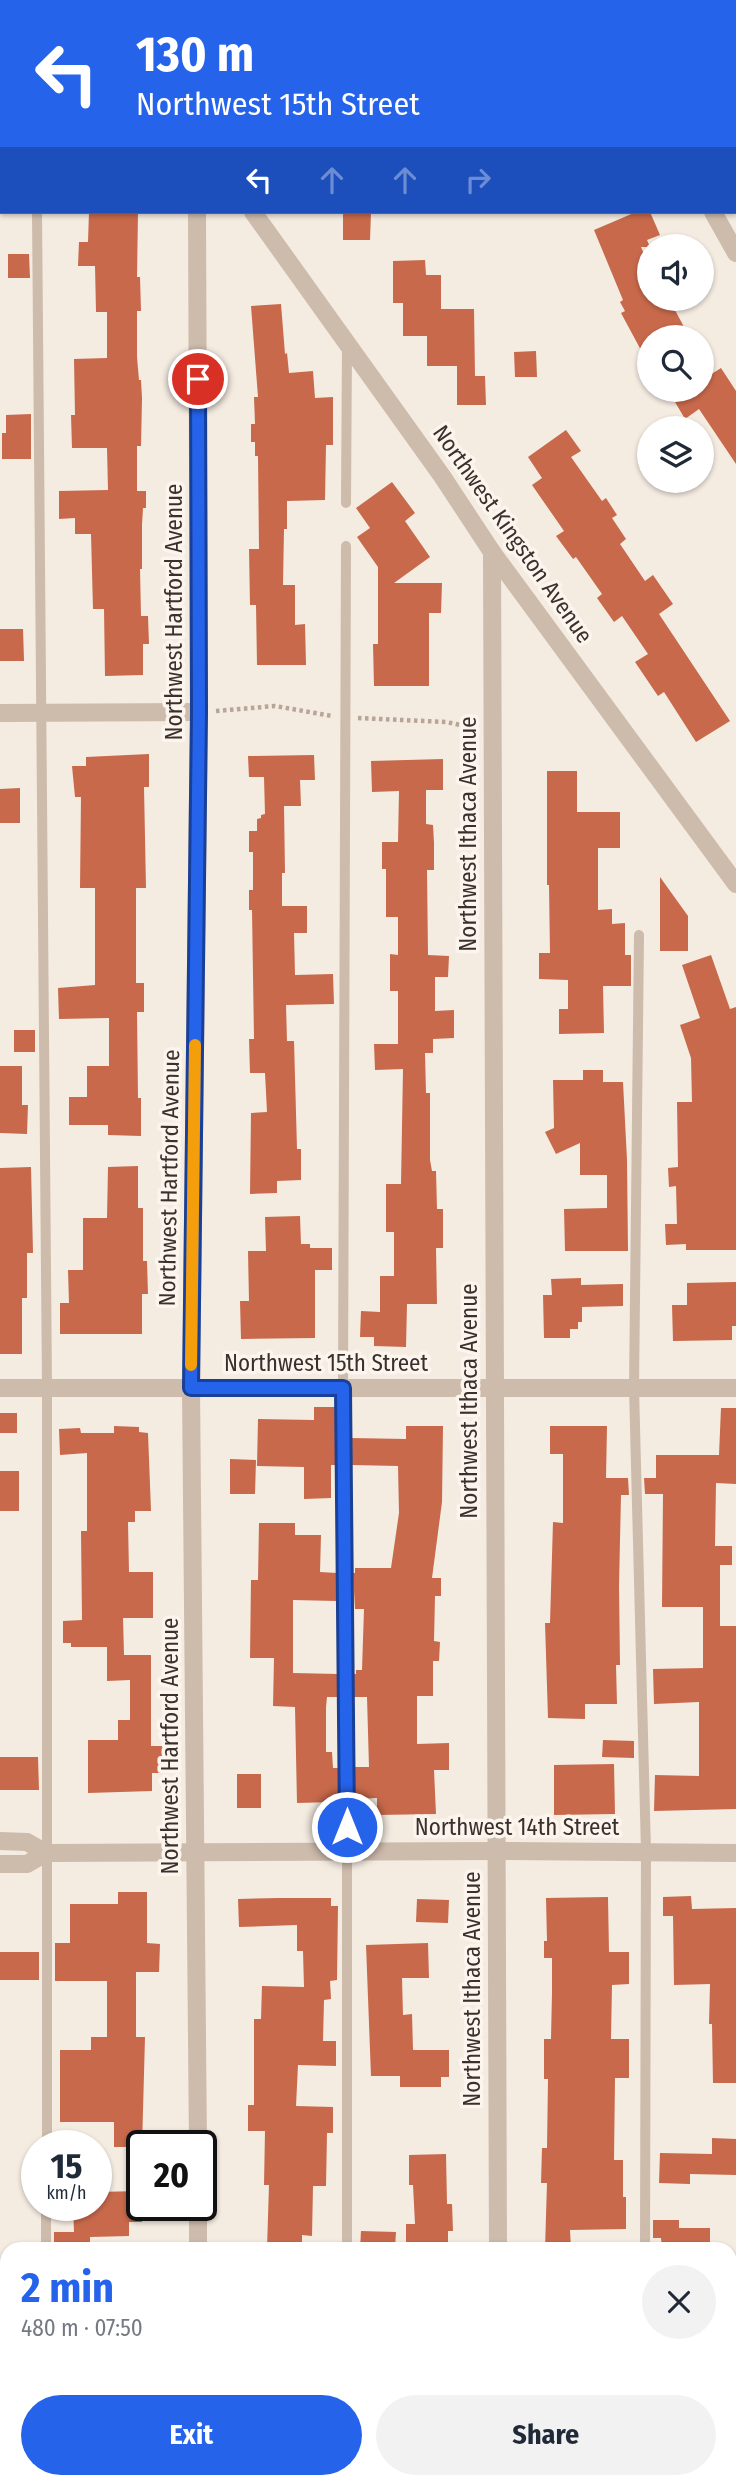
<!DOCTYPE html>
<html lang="en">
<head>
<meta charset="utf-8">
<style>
  :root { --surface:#fff; --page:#f2f2f3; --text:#1f2937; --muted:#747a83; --accent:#2563eb }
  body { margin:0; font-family:"Fira Sans Condensed",sans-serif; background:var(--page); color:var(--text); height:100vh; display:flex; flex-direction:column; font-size:26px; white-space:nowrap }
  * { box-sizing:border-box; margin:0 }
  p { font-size:23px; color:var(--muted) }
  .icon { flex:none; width:38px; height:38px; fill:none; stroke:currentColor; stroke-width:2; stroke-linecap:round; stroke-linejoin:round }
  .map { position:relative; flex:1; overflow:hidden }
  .sheet { position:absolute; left:0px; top:2242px; width:737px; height:247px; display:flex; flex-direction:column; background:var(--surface); border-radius:21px 21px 0 0; box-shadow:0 2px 5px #0004 }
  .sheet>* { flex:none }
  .top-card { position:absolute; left:0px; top:0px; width:737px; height:214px; box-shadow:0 2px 5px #0004; background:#2563eb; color:#fff; overflow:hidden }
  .buttons { position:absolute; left:637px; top:234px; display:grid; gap:14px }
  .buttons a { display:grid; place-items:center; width:77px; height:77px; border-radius:50%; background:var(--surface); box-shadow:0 2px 5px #0004; font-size:35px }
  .speed { position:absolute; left:21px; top:2130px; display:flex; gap:14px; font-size:35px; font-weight:700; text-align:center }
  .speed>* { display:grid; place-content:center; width:91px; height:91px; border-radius:50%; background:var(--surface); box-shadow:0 2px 5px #0004; line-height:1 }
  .speed small { font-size:18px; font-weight:400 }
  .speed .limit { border:4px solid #111; border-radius:10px; background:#fff; color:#111 }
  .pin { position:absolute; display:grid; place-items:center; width:60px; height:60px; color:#fff; margin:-30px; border:4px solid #fff; border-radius:50%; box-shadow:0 2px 7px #0007 }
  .me { position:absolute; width:77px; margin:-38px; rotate:0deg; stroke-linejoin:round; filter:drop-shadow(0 0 5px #0008) }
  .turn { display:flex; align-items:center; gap:24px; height:147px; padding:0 21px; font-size:32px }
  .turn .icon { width:91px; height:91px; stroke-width:2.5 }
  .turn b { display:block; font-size:49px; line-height:60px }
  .lanes { display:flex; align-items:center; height:66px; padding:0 21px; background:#0003; justify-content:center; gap:35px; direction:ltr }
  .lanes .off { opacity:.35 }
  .round { display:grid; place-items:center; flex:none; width:74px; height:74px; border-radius:37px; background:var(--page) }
  .head { display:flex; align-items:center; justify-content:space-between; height:119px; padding:0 21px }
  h1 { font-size:42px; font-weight:700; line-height:52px; color:var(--accent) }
  .action { display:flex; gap:14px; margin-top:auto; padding:14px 21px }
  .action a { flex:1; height:80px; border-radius:42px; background:var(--accent); color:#fff; font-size:28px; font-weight:700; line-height:80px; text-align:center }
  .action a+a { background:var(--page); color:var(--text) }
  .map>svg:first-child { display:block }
  .building { fill:#c8694b }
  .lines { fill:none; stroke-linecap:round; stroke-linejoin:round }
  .path { stroke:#b9a596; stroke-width:4.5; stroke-dasharray:3.5 3.5; stroke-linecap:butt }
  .service { stroke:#cdbbac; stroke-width:10 }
  .minor { stroke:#cdbbac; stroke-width:18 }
  .tertiary { stroke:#cdbbac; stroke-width:18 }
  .route-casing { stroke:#184099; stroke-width:18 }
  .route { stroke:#2563eb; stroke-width:12 }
  .slow { stroke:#f59e0b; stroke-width:12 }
  .labels { text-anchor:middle; stroke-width:7; stroke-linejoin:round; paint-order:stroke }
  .street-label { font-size:23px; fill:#3b302b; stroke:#fbf5ee }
</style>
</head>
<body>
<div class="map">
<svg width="736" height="2488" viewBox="0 0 736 2488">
  <rect width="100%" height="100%" fill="#f4ebe1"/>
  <!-- building -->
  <g class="building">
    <polygon points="89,212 138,212 137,277 140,277 141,311 137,311 137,357 139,380 141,380 142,398 141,446 137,446 137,491 146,491 146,508 143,508 142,525 142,569 140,569 141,616 148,616 149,644 143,644 143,675 105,676 104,609 93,609 91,534 75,534 75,518 59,519 59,491 108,490 107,448 72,448 71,415 75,415 74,359 107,358 107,312 96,312 95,266 78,266 79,242 88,242"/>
    <polygon points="343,212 371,212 370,240 343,240"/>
    <polygon points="636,212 650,212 660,235 647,240 650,247 641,247 649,266 649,299 669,299 690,338 649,338 649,365 621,313 625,311 620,302 623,300 594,230"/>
    <polygon points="8,254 29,254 30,278 8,278"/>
    <polygon points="425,260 426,275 441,275 441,309 474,309 475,376 485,376 486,405 457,405 457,366 427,366 427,336 403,336 403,303 393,303 393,261"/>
    <polygon points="281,304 285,354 287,353 289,373 313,371 315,398 333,397 333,445 326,445 325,500 287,501 287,529 284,529 283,585 295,585 295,625 305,624 306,665 257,665 256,605 250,605 249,549 259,549 258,456 255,456 255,442 251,442 251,424 255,424 254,397 258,397 251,306"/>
    <polygon points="536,351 537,377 515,377 514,352"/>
    <polygon points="721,368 736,391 736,464 699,409 685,419 668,390 702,390 702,380"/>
    <polygon points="31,414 31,459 2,459 2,433 6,433 6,415"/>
    <polygon points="566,430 581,451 571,457 602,501 606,498 617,515 612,518 626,539 620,544 645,581 653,575 673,604 659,614 730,721 696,742 664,692 658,696 635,662 648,654 622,616 614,622 597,598 602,594 576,557 573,559 556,536 564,531 532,485 542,478 528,457"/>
    <polygon points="392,482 415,513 405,521 430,557 394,583 442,583 441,613 429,613 429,686 374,686 373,644 378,644 378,567 357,537 370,528 356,508"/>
    <polygon points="0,629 23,629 24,661 0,661"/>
    <polygon points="149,754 149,787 144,787 146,888 136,888 136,983 144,983 144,1012 137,1012 138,1098 141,1098 141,1136 108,1135 108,1125 69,1125 69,1097 87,1097 87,1066 109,1066 109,1018 59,1019 58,988 95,985 95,888 80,888 81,797 75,797 72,766 86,766 86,757"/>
    <polygon points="314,755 315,780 300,780 301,806 284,806 285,873 282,873 282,906 307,906 307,933 294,933 295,975 333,974 334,1004 286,1005 287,1041 294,1041 297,1149 301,1149 301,1180 277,1181 277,1193 250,1194 251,1113 267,1112 265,1073 250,1073 249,1039 254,1039 252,910 249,910 249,890 253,890 253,852 249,852 249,831 257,831 257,819 261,818 261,815 265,814 264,777 249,777 248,756"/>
    <polygon points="443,759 443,790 426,790 426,824 433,825 434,843 434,870 427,870 428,955 449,956 448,977 435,977 435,1011 454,1010 454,1038 433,1039 433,1053 425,1053 426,1093 430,1093 430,1160 432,1171 436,1171 437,1209 443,1209 443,1248 436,1248 437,1304 407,1304 406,1347 374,1346 374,1337 360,1337 361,1311 380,1312 380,1276 394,1276 394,1232 386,1232 386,1184 401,1184 403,1069 375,1070 374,1044 398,1044 398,991 390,991 390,954 398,955 398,917 386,917 386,869 382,869 382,842 398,842 399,791 372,792 371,761"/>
    <polygon points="547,771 577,771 577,812 620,812 620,848 598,848 598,910 612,909 612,924 625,923 625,955 631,955 631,986 603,986 604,1033 559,1034 559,1009 568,1009 568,980 539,979 539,953 550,953 549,885 547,885"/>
    <polygon points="20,788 20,823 0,823 0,789"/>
    <polygon points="660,877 688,916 688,951 660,951"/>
    <polygon points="711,955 730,1009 736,1007 736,1250 686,1250 686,1244 666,1245 665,1224 677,1224 676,1186 669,1187 668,1168 678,1167 677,1102 692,1102 691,1058 680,1025 700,1018 682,965"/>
    <rect x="14" y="1030" width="21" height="22"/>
    <polygon points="0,1066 22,1066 22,1105 28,1105 27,1134 0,1133"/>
    <polygon points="583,1070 603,1070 603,1082 623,1082 627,1160 628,1251 565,1251 564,1209 607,1208 607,1175 580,1175 580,1143 556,1154 545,1132 554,1128 553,1080 583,1080"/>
    <polygon points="138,1166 138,1208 143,1208 143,1261 147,1261 148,1294 142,1294 142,1334 60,1334 60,1303 69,1303 68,1270 83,1270 83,1218 107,1218 108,1167"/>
    <polygon points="31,1167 33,1253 27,1253 27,1298 22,1298 22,1354 0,1354 0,1168"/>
    <polygon points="300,1216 301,1244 310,1244 310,1248 332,1248 332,1270 315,1270 315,1338 241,1339 240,1301 249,1301 248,1251 266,1251 265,1217"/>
    <polygon points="581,1278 581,1285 623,1284 623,1306 582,1307 582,1322 578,1322 578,1329 570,1329 570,1338 544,1338 543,1295 552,1295 551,1279"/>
    <polygon points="736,1282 736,1326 732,1326 732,1340 673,1341 672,1305 687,1305 687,1283"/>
    <polygon points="314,1407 335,1407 336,1465 331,1465 331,1498 304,1499 304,1467 257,1466 258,1419 314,1420"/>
    <polygon points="721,1408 736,1408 736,1484 716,1483 715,1546 732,1546 732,1565 720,1565 720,1626 736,1626 736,1809 654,1811 655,1775 699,1776 699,1702 654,1704 653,1669 703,1668 703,1607 662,1607 663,1494 645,1494 644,1478 656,1478 656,1455 719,1455"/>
    <rect x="0" y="1413" width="17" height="20"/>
    <polygon points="114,1426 139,1427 139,1432 148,1433 151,1511 135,1511 135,1522 128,1522 129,1572 153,1572 153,1618 123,1618 124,1655 151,1655 151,1746 171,1746 171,1773 152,1773 152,1791 88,1793 88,1740 118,1740 118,1720 130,1720 130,1680 107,1681 107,1647 71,1647 71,1643 63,1643 63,1621 82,1620 81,1531 87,1531 87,1453 60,1455 59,1429 80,1428 81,1433 114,1433"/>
    <polygon points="406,1426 443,1426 442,1502 432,1578 441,1578 441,1596 435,1596 434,1641 440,1642 439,1661 433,1661 433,1696 417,1696 417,1744 449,1743 449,1770 434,1770 436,1814 377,1815 377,1798 355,1799 354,1767 369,1767 367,1697 354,1697 353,1674 356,1674 356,1670 362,1670 364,1609 355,1609 353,1573 355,1573 355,1568 391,1568 399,1513 398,1466 352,1465 351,1438 406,1439"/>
    <polygon points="550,1426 607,1426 606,1478 628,1478 629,1495 621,1495 619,1586 620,1665 616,1665 617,1704 585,1704 585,1719 548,1718 545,1623 550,1623 553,1522 563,1523 563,1454 550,1454"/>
    <polygon points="230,1459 256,1460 255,1494 230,1494"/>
    <rect x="0" y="1471" width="19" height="40"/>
    <polygon points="259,1523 295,1523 295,1535 321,1535 320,1572 337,1573 337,1601 293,1600 293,1673 338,1674 338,1697 327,1697 326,1707 326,1752 332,1752 333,1768 339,1768 339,1799 333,1799 334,1802 297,1803 295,1707 273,1706 274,1658 250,1658 251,1580 258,1580"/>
    <polygon points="603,1740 634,1741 634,1758 602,1757"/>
    <polygon points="0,1757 38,1757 39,1790 0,1790"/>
    <polygon points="614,1764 615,1814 554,1815 554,1765"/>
    <rect x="237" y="1774" width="24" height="34"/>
    <polygon points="118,1892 147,1892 147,1943 160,1944 159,1972 136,1972 136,2037 145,2037 142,2147 114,2147 114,2122 60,2122 60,2050 91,2050 91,2037 107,2037 107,1981 55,1981 55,1943 70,1943 70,1904 118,1904"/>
    <polygon points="691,1896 692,1909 736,1908 736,2083 713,2083 712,2024 709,2024 710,1984 674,1985 673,1916 663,1916 663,1897"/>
    <polygon points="608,1897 609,1952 629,1952 629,1984 612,1985 611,2039 629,2039 629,2078 615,2078 614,2160 623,2160 623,2197 626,2197 626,2229 570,2230 571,2249 545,2249 547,2183 541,2183 542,2148 547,2148 548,2079 544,2079 544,2039 551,2039 552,1993 552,1958 544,1958 544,1941 547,1941 546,1898"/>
    <polygon points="278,1898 331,1898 331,1906 338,1906 337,1980 330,1981 331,1999 324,2000 323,2041 336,2041 336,2066 298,2065 296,2106 333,2107 333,2133 327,2133 326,2186 313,2186 312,2236 302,2235 302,2249 267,2249 269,2185 264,2185 265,2131 248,2131 248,2105 254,2105 254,2019 261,2019 262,1986 304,1987 303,1951 297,1951 297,1925 239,1927 238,1899"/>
    <polygon points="417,1899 449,1900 448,1923 416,1922"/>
    <polygon points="428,1943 429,1978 402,1978 403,2015 412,2014 413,2050 449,2050 449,2077 441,2077 441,2087 400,2087 400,2076 371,2076 366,1945"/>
    <rect x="0" y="1952" width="39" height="28"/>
    <polygon points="712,2138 736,2139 736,2175 690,2174 690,2184 659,2183 660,2153 712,2154"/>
    <polygon points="446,2154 447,2204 452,2204 453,2231 448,2231 448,2244 406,2246 406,2224 415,2224 413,2185 409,2185 409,2155"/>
    <polygon points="141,2191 142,2222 129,2222 129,2236 90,2237 90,2249 54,2249 54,2232 74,2232 73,2205 96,2205 96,2192"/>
    <polygon points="653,2220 679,2220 679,2228 710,2228 710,2249 662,2249 661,2238 653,2238"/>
    <polygon points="361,2231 396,2232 395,2249 360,2249"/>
  </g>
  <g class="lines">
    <!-- path -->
    <g class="path">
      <polyline points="216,711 275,706 332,716"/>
      <polyline points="358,718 446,722 475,728"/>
    </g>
    <!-- service -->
    <g class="service">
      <polyline points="37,212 47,1388 47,2146"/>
      <polyline points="346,503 347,345"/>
      <polyline points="346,546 343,1388 347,1827 347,2249"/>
      <polyline points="639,935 634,1388 646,1851 645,2249"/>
      <polyline points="46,2249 46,2205"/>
      <polyline points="46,2482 46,2488"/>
      <polyline points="346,2482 346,2488"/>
      <polyline points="642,2488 642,2482"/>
    </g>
    <!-- minor -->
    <g class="minor">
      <polyline points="198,2 198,0"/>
      <polyline points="703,2 703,0"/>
      <polyline points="0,90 2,90"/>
      <polyline points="197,212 199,712 191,1388 198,2146"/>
      <polyline points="253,212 442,476 492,552 736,884"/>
      <polyline points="713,212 736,253"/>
      <polyline points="492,552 498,2249"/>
      <polyline points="0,713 199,712"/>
      <polyline points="0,1388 736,1388"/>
      <polyline points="198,2205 198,2249"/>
      <polyline points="730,2311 736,2311"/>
      <polyline points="0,2314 7,2314"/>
      <polyline points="196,2488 196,2482"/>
      <polyline points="496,2488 496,2482"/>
    </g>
    <!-- tertiary -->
    <g class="tertiary">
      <polyline points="0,1841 27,1842 46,1853"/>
      <polyline points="0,1864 27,1864 46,1853 496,1851 736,1853"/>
    </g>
  </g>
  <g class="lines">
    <!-- route casing -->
    <g class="route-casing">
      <polyline id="route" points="198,379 199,712 191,1388 343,1388 347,1827"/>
    </g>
    <!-- route -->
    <use href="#route" class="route"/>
    <!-- slow -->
    <polyline class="slow" points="191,1365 195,1045"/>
  </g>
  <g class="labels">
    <!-- street labels -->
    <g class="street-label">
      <text transform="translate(513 534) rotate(55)" y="8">Northwest Kingston Avenue</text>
      <text transform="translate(174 612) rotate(-90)" y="8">Northwest Hartford Avenue</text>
      <text transform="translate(468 834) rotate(-90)" y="8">Northwest Ithaca Avenue</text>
      <text transform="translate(169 1178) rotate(-89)" y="8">Northwest Hartford Avenue</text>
      <text x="326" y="1371">Northwest 15th Street</text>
      <text transform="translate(469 1401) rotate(-90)" y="8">Northwest Ithaca Avenue</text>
      <text transform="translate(170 1746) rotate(-90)" y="8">Northwest Hartford Avenue</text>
      <text x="517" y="1835">Northwest 14th Street</text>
      <text transform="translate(472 1989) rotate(-90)" y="8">Northwest Ithaca Avenue</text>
    </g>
  </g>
</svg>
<div class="buttons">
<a><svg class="icon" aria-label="sound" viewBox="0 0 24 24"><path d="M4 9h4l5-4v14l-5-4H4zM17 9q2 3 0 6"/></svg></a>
<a><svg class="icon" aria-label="search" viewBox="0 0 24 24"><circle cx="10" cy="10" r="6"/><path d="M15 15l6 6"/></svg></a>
<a><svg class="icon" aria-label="layers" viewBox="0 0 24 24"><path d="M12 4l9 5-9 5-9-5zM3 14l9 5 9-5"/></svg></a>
</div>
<div class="speed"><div>15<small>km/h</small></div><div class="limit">20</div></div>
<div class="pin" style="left:198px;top:379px;background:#d93025"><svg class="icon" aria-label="arrive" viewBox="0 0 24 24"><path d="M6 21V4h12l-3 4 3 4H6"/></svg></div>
<svg class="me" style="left:347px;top:1827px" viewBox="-20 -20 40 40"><circle r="17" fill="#2563eb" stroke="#fff" stroke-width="3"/><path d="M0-11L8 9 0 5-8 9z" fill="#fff"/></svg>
<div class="top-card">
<div class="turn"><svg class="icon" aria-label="left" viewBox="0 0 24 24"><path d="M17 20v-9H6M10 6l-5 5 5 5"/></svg><div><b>130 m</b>Northwest 15th Street</div></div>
<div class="lanes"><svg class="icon" aria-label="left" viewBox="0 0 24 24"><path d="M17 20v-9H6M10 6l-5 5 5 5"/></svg><svg class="icon off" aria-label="ahead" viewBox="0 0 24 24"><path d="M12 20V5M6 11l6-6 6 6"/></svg><svg class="icon off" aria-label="ahead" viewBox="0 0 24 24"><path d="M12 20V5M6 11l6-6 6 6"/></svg><svg class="icon off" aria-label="right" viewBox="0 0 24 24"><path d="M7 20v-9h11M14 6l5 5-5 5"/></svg></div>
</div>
<section class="sheet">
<div class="head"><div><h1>2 min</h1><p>480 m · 07:50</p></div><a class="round"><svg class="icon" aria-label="close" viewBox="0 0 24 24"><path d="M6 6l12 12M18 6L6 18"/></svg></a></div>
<div class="action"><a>Exit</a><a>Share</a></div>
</section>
</div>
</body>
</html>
